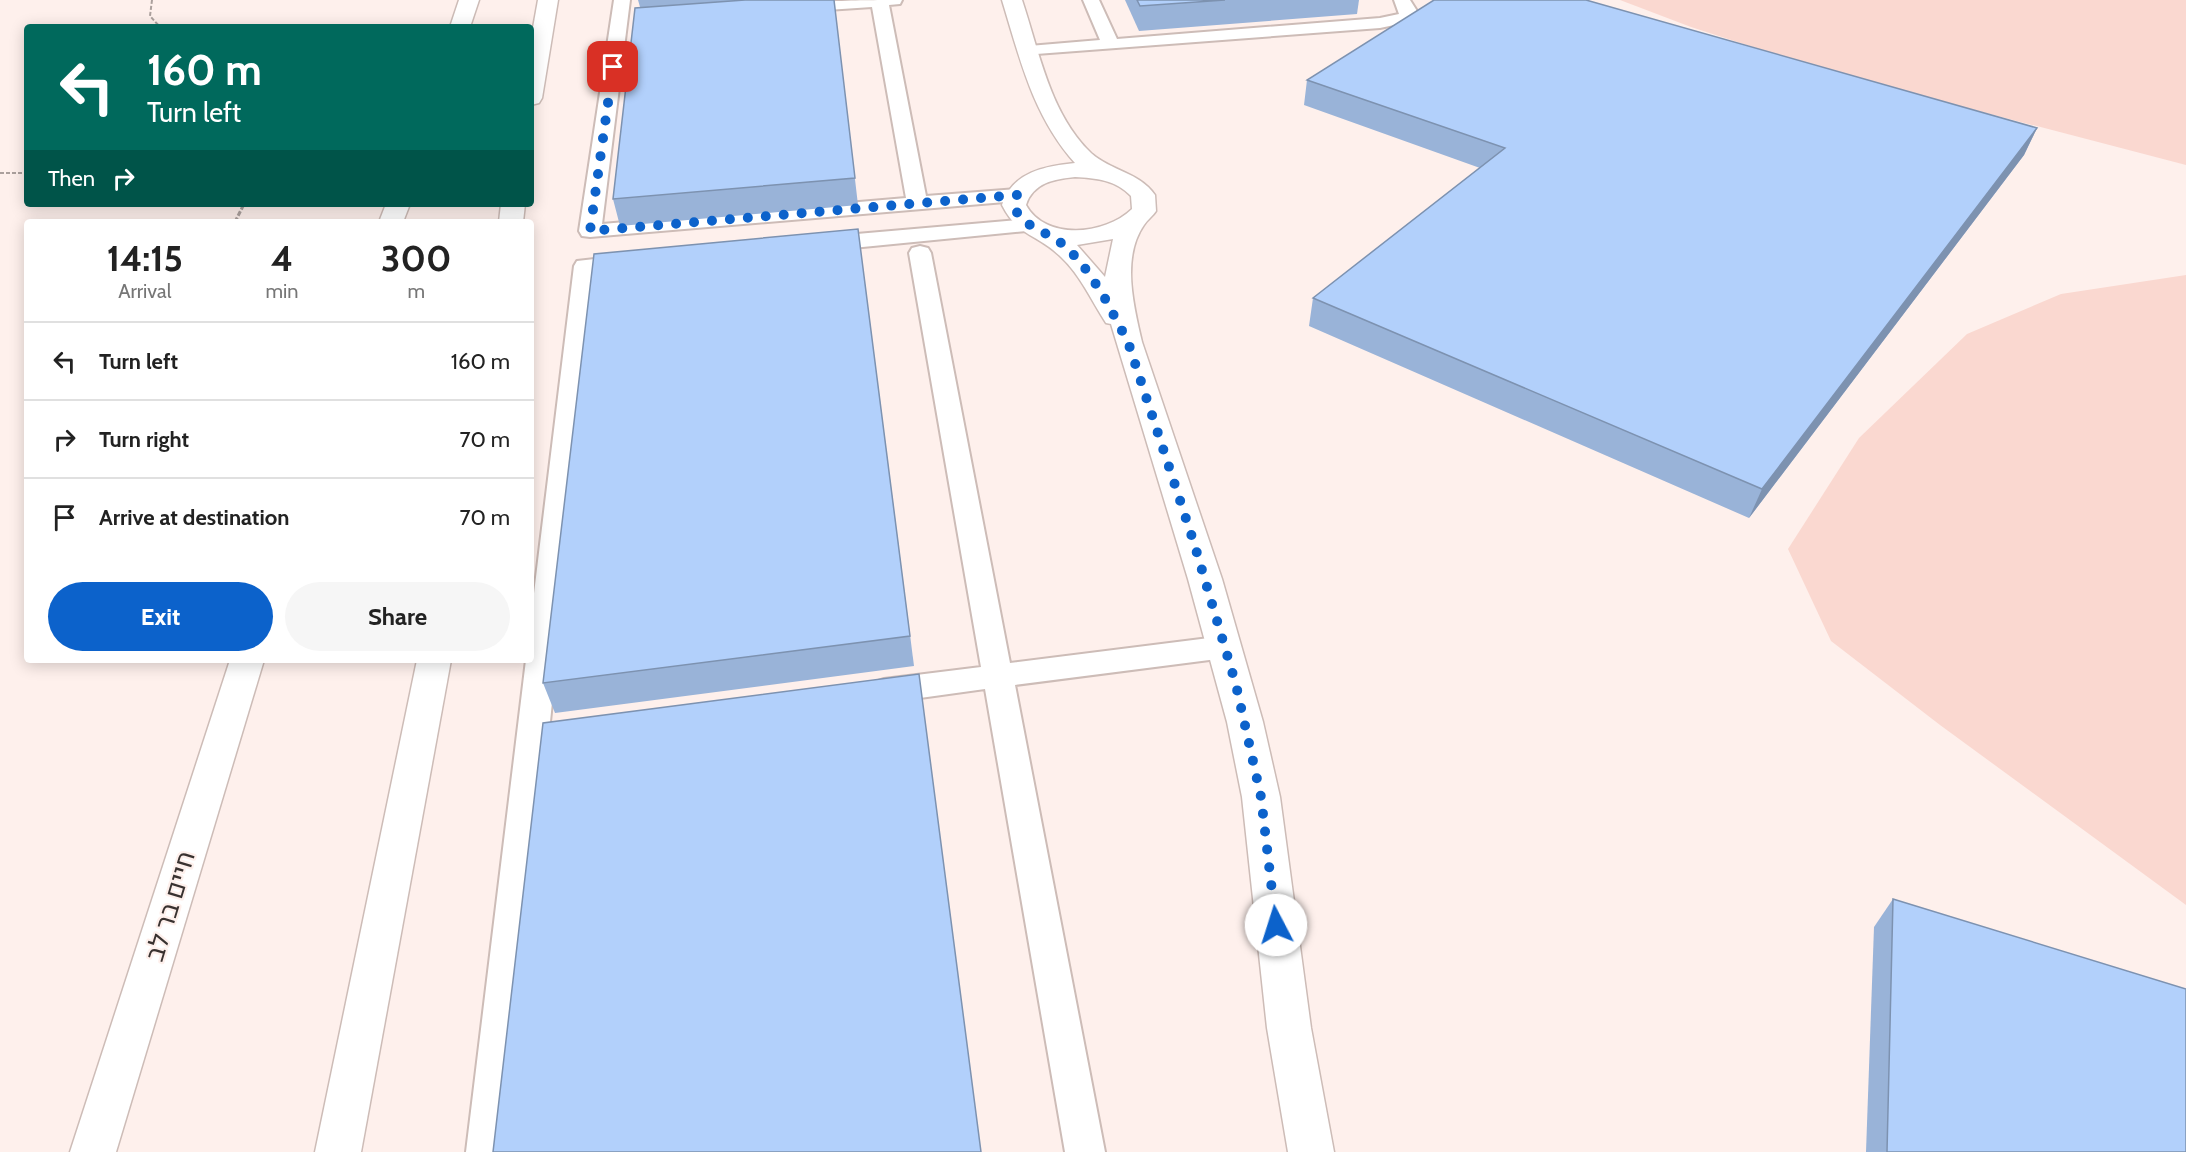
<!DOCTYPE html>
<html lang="en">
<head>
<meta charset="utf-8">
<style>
  :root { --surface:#fff; --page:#f6f6f6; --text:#222; --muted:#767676; --line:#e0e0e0; --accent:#0c62cb }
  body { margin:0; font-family:Cabin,Heebo,sans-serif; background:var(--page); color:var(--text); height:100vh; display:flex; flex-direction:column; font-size:22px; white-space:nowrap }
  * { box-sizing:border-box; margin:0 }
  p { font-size:20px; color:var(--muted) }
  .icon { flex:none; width:33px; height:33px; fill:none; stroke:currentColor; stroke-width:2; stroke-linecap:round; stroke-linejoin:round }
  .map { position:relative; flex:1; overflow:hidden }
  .drawer { position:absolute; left:24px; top:219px; width:510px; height:444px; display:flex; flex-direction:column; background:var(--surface); border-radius:6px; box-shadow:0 3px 15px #0003 }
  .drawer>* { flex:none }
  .banner { position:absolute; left:24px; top:24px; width:510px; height:183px; border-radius:6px; box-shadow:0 3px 15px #0003; background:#00695c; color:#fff; overflow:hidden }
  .pin { position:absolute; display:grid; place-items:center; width:51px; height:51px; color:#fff; margin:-26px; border-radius:12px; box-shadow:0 3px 9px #0006 }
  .me { position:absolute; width:66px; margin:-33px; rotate:355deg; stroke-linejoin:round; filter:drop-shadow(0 0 4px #0008) }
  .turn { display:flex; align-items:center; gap:21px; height:126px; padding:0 24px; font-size:27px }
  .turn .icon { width:78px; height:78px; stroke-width:2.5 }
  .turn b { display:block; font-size:42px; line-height:51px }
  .then { display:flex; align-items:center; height:57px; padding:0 24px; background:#0003; gap:12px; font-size:22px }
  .eta { display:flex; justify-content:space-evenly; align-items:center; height:102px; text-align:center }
  .eta b { font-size:36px; font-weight:700; line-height:42px }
  .primary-button { display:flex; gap:12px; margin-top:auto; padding:12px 24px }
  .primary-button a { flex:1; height:69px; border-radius:36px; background:var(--accent); color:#fff; font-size:24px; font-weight:700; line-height:69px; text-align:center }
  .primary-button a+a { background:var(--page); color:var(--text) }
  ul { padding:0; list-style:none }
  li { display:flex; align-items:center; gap:18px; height:78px; padding:0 24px; border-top:2px solid var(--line) }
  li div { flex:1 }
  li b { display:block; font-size:22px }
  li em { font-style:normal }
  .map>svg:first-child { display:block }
  .green { fill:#fad8d0 }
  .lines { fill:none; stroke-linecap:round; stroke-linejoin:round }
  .service-casing { stroke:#cdbcb7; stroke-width:4 }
  .minor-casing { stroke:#cdbcb7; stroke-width:3 }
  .secondary-casing { stroke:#cdbcb7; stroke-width:3 }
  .path-far1 { stroke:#aba09d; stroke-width:2; stroke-dasharray:4 2; stroke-linecap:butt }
  .path { stroke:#aba09d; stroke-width:3; stroke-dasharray:5 2; stroke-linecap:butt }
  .service { fill:#fff; fill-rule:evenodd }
  .minor { fill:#fff; fill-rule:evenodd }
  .secondary { fill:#fff; fill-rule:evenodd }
  .wall { fill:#99b3d8 }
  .shaded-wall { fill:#7d92b0 }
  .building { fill:#b2d0fb; stroke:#7d92b0; stroke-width:1.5 }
  .route { stroke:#0c62cb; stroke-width:10; stroke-dasharray:0 18 }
  .labels { text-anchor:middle; stroke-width:4.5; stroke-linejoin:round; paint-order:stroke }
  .near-street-label { font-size:26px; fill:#393230; stroke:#fef0ec }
</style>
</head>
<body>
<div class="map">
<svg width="2186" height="1152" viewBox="0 0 2186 1152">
  <rect width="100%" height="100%" fill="#fef0ec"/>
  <!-- green -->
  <g class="green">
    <polygon points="1620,0 2186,0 2186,165 1833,73 1691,27"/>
    <polygon points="2186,275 2186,905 1940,725 1831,641 1788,549 1859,438 1967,334 2061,294"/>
  </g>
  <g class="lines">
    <!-- service casing -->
    <g class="service-casing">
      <g id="service">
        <path d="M614,0H630L602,224L906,198L872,7L797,12L789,7C798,0 883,0 902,0L900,4L889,5L926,196L1017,189L1024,191L1027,195L1024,199L1017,201L590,237L582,236L579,231Z"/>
        <polygon points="1083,0 1099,0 1117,39 1380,18 1399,14 1394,0 1410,0 1417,11 1413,21 1380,28 1023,55 1020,51 1023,47 1029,46 1100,40"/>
        <polygon points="1029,219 1037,220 1040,225 1037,230 822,251 814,249 811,244 814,239 822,237"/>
        <polygon points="920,246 928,248 931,253 1010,663 1225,636 1236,639 1240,647 1236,655 1225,658 1015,685 1105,1152 1065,1152 985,689 884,703 873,699 869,691 873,683 884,679 981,667 909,253 912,248"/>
        <polygon points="630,255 638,257 641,262 638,267 596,272 506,1152 466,1152 526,660 531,660 531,618 574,266 577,261"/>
      </g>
    </g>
    <!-- minor casing -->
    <g class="minor-casing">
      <path id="minor" d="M1002,0H1022C1039,51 1050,114 1091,153C1111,171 1139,172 1155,195L1156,211C1153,216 1147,220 1144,225C1121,258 1134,307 1142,342L1222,579L1263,722L1280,797L1311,1028L1334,1152H1288L1267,1028L1242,797L1227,722L1188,579L1111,324L1106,323C1091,300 1081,276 1061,257C1037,233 1019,238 1002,205C1012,172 1045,166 1075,163C1033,116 1020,59 1002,0ZM1075,177C1096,178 1116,180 1131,196L1132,209C1105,235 1046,241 1026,205C1033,183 1054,179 1075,177ZM1113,239L1105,277L1077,245Z"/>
    </g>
    <!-- secondary casing -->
    <g class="secondary-casing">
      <g id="secondary">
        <polygon points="459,0 479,0 470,27 450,27"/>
        <polygon points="538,0 558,0 542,98 539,103 531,105 531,39"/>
        <polygon points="386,204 410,204 403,222 379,222"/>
        <polygon points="501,204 525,204 523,222 499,222"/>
        <polygon points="230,660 264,660 116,1152 70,1152"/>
        <polygon points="417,660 451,660 361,1152 315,1152"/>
      </g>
    </g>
    <!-- path-far1 -->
    <g class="path-far1">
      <polyline points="152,0 150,16 160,27"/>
      <polyline points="0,173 27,173"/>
    </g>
    <!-- path -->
    <polyline class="path" points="235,222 244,204"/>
    <!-- service -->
    <use href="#service" class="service"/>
    <!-- minor -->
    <use href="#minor" class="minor"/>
    <!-- secondary -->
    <use href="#secondary" class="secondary"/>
  </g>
  <!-- wall -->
  <g class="wall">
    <polygon points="638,0 834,0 858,205 620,226 613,199 640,7"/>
    <polygon points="1125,0 1359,0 1357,14 1139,31"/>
    <polygon points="1307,80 2037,128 2024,155 1749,518 1309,326 1313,298 1480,168 1304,105"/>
    <polygon points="858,229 914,666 555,713 543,683"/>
    <polygon points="1893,899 2186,1152 1866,1152 1874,927"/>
  </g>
  <!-- shaded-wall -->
  <polygon class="shaded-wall" points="2037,128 2024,155 1749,518 1762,489"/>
  <!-- building -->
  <g class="building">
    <polygon points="745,0 834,0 855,178 613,199 635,8"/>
    <polygon points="1137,0 1225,0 1140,6"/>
    <polygon points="1434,0 1586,0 2037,128 1762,489 1313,298 1505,148 1307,80"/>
    <polygon points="858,229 910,636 543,683 594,254"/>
    <polygon points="919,674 981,1152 493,1152 543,723"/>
    <polygon points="1893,899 2186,989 2186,1152 1887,1152"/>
  </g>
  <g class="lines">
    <!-- route -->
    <polyline class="route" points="613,67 590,231 1017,195 1016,211 1023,221 1059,241 1080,261 1102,293 1128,342 1194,543 1236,685 1261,797 1276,925"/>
  </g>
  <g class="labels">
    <!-- near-street labels -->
    <g class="near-street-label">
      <text transform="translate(170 906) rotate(-73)" y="9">חיים בר לב</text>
    </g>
  </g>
</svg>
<div class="pin" style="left:613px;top:67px;background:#d93025"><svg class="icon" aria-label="arrive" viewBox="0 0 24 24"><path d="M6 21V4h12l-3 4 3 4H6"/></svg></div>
<svg class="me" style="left:1276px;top:925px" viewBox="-20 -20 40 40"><circle r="19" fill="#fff"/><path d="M0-13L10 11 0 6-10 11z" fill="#0c62cb"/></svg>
<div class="banner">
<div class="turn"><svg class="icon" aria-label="left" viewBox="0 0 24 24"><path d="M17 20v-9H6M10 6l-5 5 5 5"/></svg><div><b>160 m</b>Turn left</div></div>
<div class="then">Then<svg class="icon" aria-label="right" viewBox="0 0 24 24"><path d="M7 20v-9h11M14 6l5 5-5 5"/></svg></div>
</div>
<section class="drawer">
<div class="eta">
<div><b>14:15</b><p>Arrival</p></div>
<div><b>4</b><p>min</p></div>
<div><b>300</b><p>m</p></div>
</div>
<ul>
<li><svg class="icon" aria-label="left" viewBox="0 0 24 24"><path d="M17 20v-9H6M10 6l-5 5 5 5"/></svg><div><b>Turn left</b></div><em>160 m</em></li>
<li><svg class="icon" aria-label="right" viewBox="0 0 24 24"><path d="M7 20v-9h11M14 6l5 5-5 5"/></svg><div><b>Turn right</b></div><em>70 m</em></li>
<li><svg class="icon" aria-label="arrive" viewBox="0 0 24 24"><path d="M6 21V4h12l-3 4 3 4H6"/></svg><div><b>Arrive at destination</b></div><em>70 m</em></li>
</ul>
<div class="primary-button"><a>Exit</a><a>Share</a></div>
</section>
</div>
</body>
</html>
